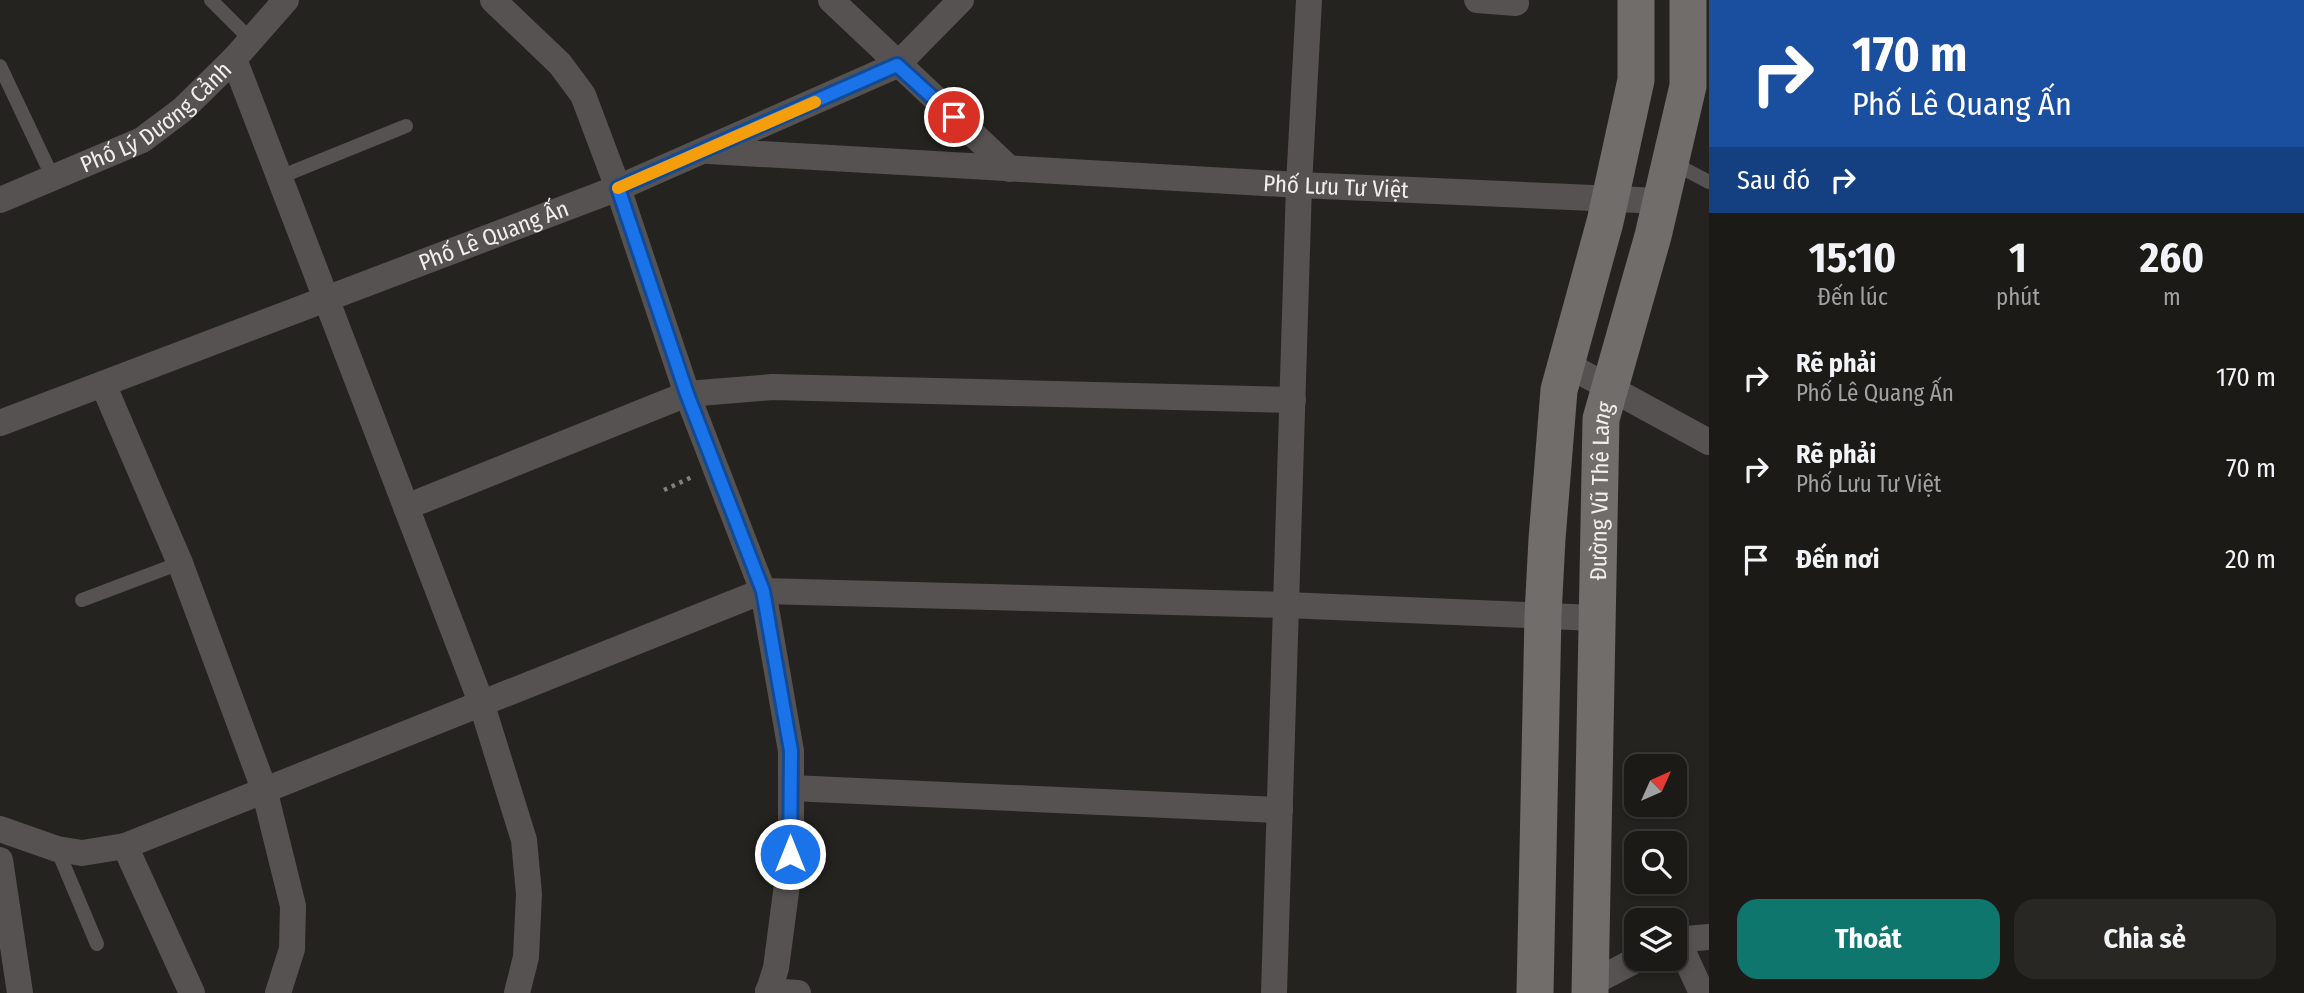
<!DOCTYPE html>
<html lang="vi">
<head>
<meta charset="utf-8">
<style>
  :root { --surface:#1c1a17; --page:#292724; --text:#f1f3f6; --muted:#a0a1a1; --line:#3a3836; --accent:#0f766e }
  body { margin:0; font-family:"Fira Sans Condensed",sans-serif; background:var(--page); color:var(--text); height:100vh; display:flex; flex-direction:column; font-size:26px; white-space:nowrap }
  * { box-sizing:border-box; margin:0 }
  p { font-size:23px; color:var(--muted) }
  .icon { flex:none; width:38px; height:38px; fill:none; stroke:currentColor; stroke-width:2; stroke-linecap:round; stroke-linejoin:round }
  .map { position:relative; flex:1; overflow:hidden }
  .sheet { display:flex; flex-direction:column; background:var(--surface); width:595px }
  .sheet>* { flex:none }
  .guide { background:#1a4fa0; color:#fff; overflow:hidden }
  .needle { width:46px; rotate:45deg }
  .tools { position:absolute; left:1624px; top:754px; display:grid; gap:14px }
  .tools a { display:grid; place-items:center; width:63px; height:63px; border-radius:14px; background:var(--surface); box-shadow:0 4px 10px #0003,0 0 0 2px var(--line); font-size:35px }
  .pin { position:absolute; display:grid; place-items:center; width:60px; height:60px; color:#fff; margin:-30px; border:4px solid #fff; border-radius:50%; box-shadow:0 2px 7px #0007 }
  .me { position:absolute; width:77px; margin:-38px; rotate:0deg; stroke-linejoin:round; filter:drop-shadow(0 0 5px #0008) }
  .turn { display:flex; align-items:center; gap:24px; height:147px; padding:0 28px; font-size:32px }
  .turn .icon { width:91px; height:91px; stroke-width:2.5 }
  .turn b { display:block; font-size:49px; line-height:60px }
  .then { display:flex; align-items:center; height:66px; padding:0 28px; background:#0003; gap:14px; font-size:26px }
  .eta { display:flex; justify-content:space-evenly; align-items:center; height:119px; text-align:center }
  .eta b { font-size:42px; font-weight:700; line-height:49px }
  .cta { display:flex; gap:14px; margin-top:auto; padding:14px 28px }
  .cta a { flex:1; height:80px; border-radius:21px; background:var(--accent); color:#fff; font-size:28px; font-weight:700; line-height:80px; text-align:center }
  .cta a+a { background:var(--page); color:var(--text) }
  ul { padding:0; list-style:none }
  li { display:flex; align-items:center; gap:21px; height:91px; padding:0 28px }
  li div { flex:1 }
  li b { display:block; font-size:26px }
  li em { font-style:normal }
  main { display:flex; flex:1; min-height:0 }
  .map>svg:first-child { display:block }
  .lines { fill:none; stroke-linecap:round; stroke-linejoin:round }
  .path { stroke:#83817d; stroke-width:4.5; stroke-dasharray:3.5 5; stroke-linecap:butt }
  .lane { stroke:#555251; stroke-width:14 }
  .street { stroke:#555251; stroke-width:26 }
  .secondary { stroke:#706d6b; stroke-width:37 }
  .route-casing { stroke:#114b97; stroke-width:18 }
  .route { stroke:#1a73e8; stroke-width:12 }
  .slow { stroke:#f59e0b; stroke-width:12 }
  .labels { text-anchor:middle; stroke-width:6; stroke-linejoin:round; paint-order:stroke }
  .street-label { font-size:23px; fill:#f1efec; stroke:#25231f }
</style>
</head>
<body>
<main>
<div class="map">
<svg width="1709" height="993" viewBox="0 0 1709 993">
  <rect width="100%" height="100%" fill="#25231f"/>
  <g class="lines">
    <!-- path -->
    <polyline class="path" points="664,490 692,477"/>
    <!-- lane -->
    <g class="lane">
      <polyline points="211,0 250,39"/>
      <polyline points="0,66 53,178"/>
      <polyline points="1671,162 1709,182"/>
      <polyline points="280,177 406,126"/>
      <polyline points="82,600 180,563"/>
      <polyline points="57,849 97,944"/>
    </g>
    <!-- street -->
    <g class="street">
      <polyline points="493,0 560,64 583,95 618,188 687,394 763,591 791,751 791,854 776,968 768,993"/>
      <polyline points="831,0 1010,169"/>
      <polyline points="1477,0 1516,3"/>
      <polyline points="234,59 481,702 524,840 529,894 526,957 517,993"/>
      <path id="s1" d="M709,151L1299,185L1661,201"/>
      <path id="s2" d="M0,200L142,140L182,110L234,59L286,0"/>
      <polyline points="1566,364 1709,442"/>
      <polyline points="103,384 180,563 264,789 293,906 292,949 278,993"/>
      <path id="s3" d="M0,423L618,188L897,65L961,0"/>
      <polyline points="406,507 687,394 773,387 1293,400"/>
      <polyline points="791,788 1280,810"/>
      <polyline points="0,829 57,849 82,853 125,846 763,591 1286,605 1596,618"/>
      <polyline points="125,846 192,993"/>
      <polyline points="0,860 20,993"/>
      <polyline points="1677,939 1702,993"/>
      <polyline points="1675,940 1709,937"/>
      <polyline points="1590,984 1638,959"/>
      <polyline points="768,991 798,993"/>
      <polyline points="1274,993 1299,185 1309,0"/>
    </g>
    <!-- secondary -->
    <g class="secondary">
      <polyline points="1535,993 1543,615 1547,539 1559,390 1605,222 1636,80 1636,0"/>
      <path id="s4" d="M1590,993L1601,419L1653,236L1688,86V0"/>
    </g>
  </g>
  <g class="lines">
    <!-- route casing -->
    <g class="route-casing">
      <polyline id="route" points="790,854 791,751 763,591 687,394 618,188 897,65 954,117"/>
    </g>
    <!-- route -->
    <use href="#route" class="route"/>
    <!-- slow -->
    <polyline class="slow" points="618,188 815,102"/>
  </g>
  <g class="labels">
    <!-- street labels -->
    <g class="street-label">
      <text dy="8" stroke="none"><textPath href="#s2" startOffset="178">Phố Lý Dương Cảnh</textPath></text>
      <text dy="8" stroke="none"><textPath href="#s1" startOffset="628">Phố Lưu Tư Việt</textPath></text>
      <text dy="8" stroke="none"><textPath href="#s3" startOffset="528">Phố Lê Quang Ấn</textPath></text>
      <text dy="8" stroke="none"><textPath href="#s4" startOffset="502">Đường Vũ Thê Lang</textPath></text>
    </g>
  </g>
</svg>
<div class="tools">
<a><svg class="needle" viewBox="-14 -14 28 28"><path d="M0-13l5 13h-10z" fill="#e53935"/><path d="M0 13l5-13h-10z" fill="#a0a1a1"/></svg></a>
<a><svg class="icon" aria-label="search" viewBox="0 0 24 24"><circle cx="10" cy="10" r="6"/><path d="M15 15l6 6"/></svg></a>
<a><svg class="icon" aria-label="layers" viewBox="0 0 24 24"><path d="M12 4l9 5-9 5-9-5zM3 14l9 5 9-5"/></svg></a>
</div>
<div class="pin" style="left:954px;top:117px;background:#d93025"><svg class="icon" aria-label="arrive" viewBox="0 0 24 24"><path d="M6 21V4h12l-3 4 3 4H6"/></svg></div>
<svg class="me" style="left:790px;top:854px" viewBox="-20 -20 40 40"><circle r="17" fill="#1a73e8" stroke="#fff" stroke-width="3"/><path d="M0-11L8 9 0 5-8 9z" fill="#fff"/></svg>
</div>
<section class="sheet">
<div class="guide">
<div class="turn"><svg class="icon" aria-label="right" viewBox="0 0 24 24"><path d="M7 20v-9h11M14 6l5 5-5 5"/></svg><div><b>170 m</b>Phố Lê Quang Ấn</div></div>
<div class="then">Sau đó<svg class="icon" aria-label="right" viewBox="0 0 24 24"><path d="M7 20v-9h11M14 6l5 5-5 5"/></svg></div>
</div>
<div class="eta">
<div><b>15:10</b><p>Đến lúc</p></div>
<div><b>1</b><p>phút</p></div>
<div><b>260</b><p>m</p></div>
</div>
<ul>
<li><svg class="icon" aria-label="right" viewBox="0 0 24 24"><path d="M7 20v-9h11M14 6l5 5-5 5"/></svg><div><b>Rẽ phải</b><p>Phố Lê Quang Ấn</p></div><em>170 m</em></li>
<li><svg class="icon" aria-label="right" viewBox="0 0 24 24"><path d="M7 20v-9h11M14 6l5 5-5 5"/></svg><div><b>Rẽ phải</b><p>Phố Lưu Tư Việt</p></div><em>70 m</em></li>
<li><svg class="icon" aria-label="arrive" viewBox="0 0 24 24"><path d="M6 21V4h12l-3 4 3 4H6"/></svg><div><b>Đến nơi</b></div><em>20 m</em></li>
</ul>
<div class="cta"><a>Thoát</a><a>Chia sẻ</a></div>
</section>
</main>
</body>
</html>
